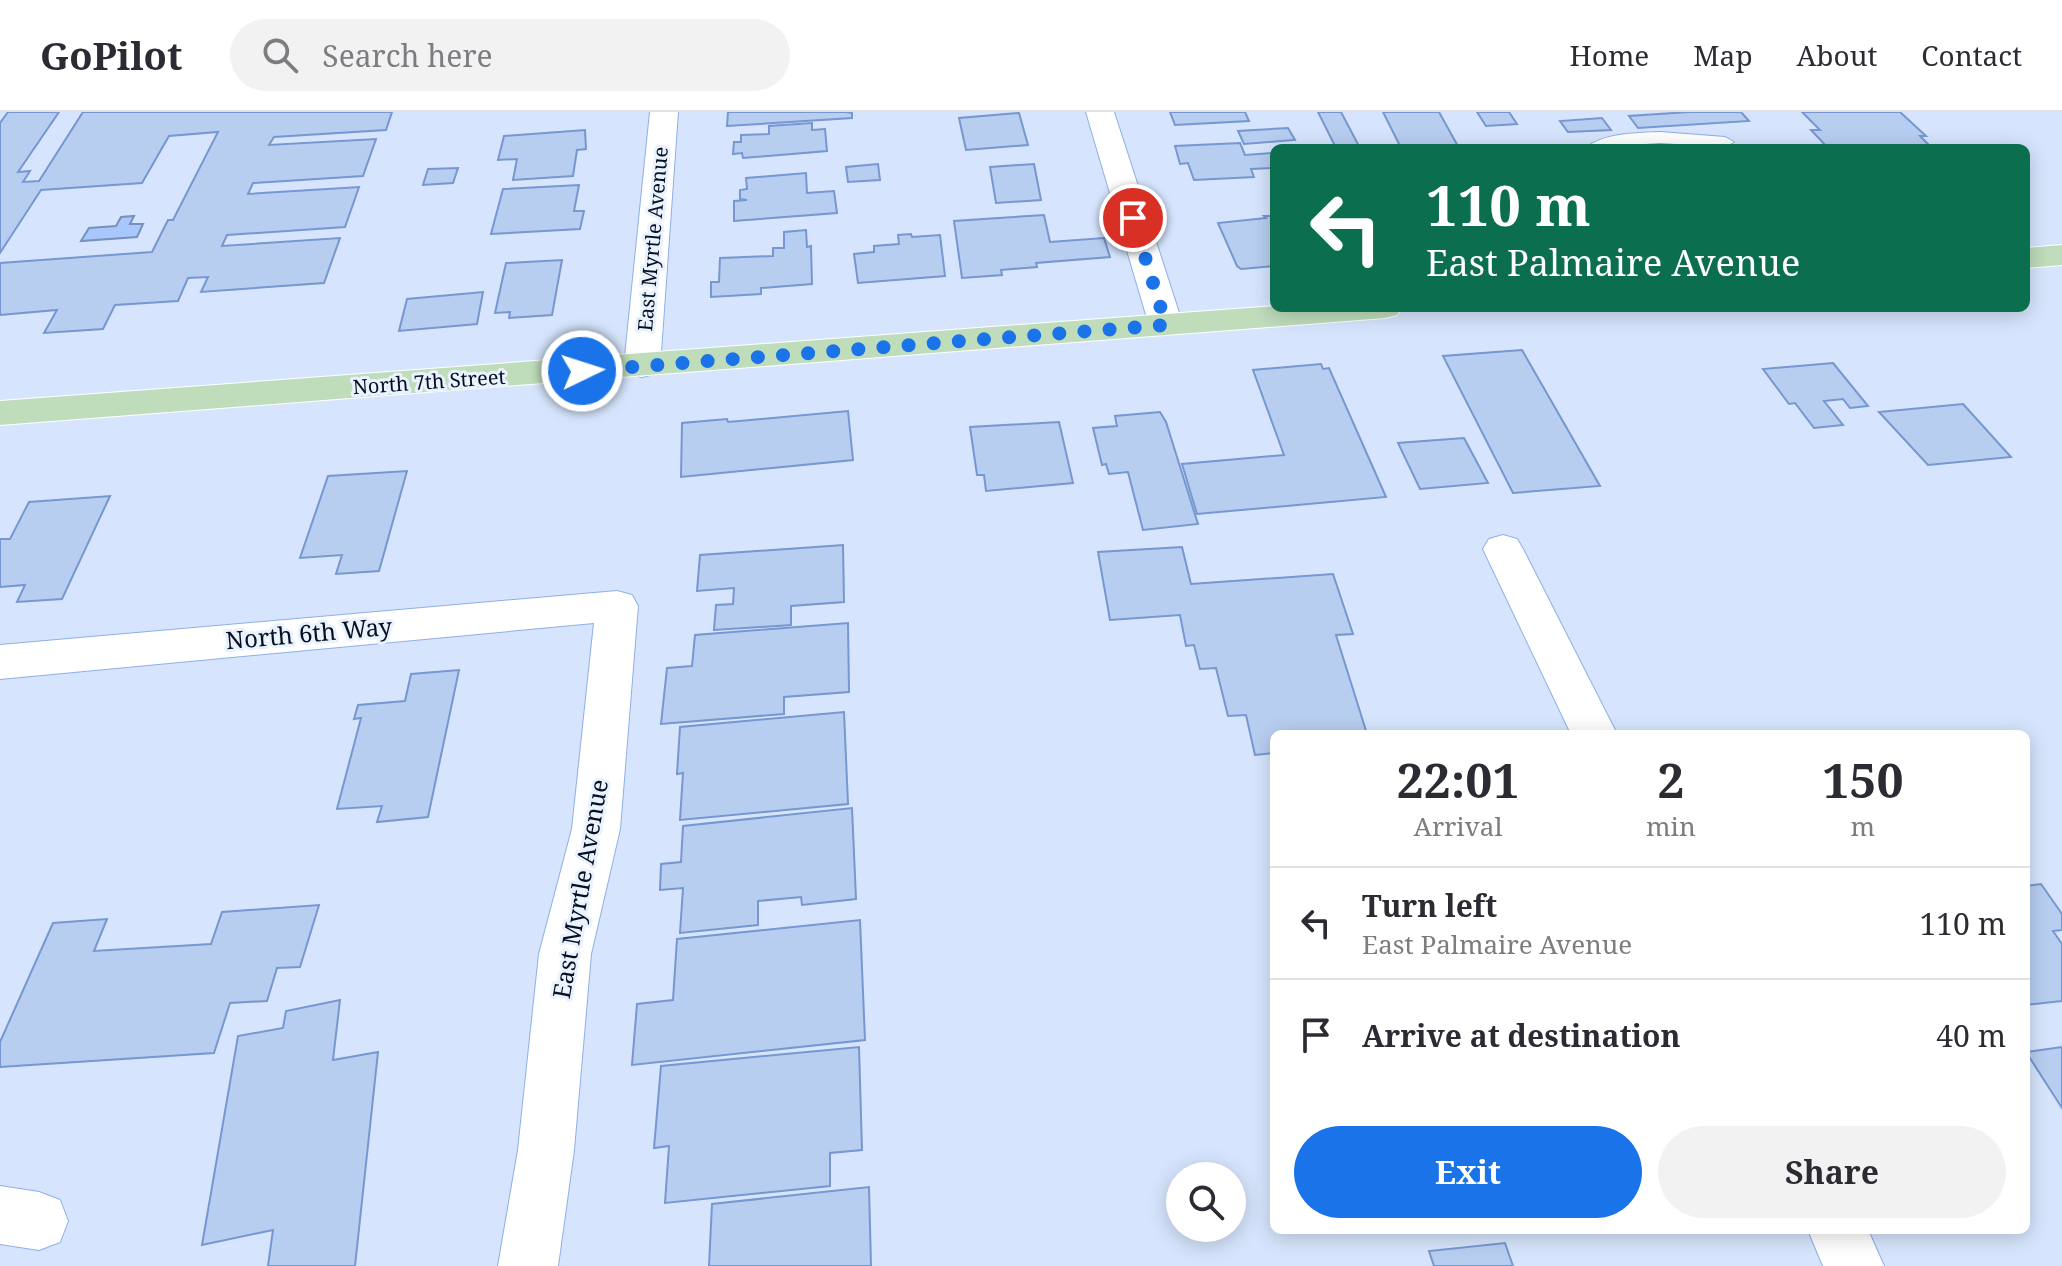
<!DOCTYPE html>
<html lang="en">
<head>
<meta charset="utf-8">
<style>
  :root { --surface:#fff; --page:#f2f2f3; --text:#2b2b33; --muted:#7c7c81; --line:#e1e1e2; --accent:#1a73e8 }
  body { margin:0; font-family:"Noto Serif",serif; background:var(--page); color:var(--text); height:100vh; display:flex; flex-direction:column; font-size:30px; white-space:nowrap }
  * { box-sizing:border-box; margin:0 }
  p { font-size:26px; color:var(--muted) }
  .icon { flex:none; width:44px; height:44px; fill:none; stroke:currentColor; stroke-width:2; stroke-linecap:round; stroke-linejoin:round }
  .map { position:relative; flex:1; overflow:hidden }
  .sheet { position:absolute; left:1270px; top:618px; width:760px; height:504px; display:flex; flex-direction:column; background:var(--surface); border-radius:12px; box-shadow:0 4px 20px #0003 }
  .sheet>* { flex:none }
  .top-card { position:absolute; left:1270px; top:32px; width:760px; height:168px; border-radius:12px; box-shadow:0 4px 20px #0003; background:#0b6e4f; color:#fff; overflow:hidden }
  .buttons { position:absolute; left:1166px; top:1050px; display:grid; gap:16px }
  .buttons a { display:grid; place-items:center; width:80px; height:80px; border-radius:50%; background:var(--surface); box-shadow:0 4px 20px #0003; font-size:40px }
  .pin { position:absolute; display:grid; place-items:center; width:68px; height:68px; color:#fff; margin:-34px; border:4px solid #fff; border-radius:50%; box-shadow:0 2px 8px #0007 }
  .me { position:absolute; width:88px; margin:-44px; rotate:86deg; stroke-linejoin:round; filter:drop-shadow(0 0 6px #0008) }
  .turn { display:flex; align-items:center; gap:28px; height:168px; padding:0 24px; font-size:36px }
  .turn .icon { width:104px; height:104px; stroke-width:2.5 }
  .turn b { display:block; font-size:56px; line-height:68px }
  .eta { display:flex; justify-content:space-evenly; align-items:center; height:136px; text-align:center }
  .eta b { font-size:48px; font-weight:700; line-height:56px }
  .primary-button { display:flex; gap:16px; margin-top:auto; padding:16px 24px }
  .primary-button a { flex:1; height:92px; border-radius:48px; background:var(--accent); color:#fff; font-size:32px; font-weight:700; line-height:92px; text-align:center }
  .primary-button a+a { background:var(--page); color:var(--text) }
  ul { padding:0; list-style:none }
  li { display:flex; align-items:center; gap:24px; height:112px; padding:0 24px; border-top:2px solid var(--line) }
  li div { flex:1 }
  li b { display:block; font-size:30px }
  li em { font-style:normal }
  header { display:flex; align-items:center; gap:48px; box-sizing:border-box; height:112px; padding:0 40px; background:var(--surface); border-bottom:2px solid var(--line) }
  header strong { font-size:38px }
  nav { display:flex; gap:44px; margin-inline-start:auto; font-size:28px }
  .search { width:560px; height:72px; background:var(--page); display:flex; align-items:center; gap:20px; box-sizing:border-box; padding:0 28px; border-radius:44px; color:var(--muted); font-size:30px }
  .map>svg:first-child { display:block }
  .water { fill:#a8c8fd; stroke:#7791bc; stroke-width:2 }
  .building { fill:#b8cef1; stroke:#7697cf; stroke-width:2 }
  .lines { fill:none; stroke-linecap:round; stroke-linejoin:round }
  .service-casing { stroke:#8dafe8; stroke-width:2 }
  .minor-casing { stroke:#8dafe8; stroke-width:2 }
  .primary-casing { stroke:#fff; stroke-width:2 }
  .service { fill:#fff; fill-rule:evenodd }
  .minor { fill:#fff; fill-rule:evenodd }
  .primary { fill:#bfdcbb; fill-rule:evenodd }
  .route { stroke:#1a73e8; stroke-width:14; stroke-dasharray:0 25.2 }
  .labels { text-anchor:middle; stroke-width:6; stroke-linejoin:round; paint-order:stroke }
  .far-street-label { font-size:20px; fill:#051024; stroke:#eaf2fe }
  .street-label { font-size:24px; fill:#051024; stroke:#eaf2fe }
</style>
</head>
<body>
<header>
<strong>GoPilot</strong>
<div class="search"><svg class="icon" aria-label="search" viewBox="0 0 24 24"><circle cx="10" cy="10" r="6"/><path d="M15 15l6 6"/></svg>Search here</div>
<nav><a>Home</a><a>Map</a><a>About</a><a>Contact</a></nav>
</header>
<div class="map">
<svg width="2062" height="1154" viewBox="0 0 2062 1154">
  <rect width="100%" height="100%" fill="#d6e5fd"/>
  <!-- water -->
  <polygon class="water" points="134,104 130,112 143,112 137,125 81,129 89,116 116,114 121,105"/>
  <!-- building -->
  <g class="building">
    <polygon points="8,0 59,0 18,60 30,59 23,70 39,69 83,0 392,0 386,18 274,25 269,33 376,27 363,64 253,71 248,82 359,75 345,115 227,123 222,134 340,126 324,171 201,180 208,165 188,166 178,189 115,193 103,217 44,221 57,198 0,203 0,151 152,140 168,108 173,108 218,20 169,24 142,71 41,78 0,141 0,11"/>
    <polygon points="728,0 846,0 852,1 852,6 727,14"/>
    <polygon points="1170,0 1245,0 1249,9 1175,13"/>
    <polygon points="1318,0 1341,0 1360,36 1336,36"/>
    <polygon points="1383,0 1439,0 1459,36 1401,36"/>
    <polygon points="1477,0 1509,0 1517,12 1486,14"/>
    <polygon points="1689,0 1741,0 1749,9 1638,16 1629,4"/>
    <polygon points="1802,0 1900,0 1926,24 1920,24 1932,36 1828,36 1811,18 1820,18"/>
    <polygon points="1019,1 1028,33 966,38 959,6"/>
    <polygon points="1602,6 1611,18 1568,20 1560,9"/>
    <polygon points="812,11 812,18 825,17 827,39 743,46 742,41 733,42 734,30 741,30 741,23 769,22 769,14"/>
    <polygon points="1288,16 1295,28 1244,32 1238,19"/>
    <polygon points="585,18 586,37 577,38 573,64 513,68 517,47 498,48 504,24"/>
    <polygon points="1240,31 1245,43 1272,41 1274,56 1251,57 1254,65 1194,68 1188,51 1180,52 1175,34"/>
    <polygon points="878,52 880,68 848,70 846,55"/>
    <polygon points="1034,52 1041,88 996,91 990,55"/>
    <polygon points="458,56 453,71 423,73 428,57"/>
    <polygon points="806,61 807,81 834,79 837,101 734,109 734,89 747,88 740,87 740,78 747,77 746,66"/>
    <polygon points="579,73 574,99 584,99 580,117 491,122 503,77"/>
    <polygon points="1044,103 1050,130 1104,126 1110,145 1036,151 1037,155 1001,158 1002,163 962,166 954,109"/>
    <polygon points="1264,104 1274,104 1274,154 1241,157 1237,154 1218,111 1266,106"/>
    <polygon points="806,118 807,135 811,134 812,172 761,176 761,182 711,185 711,170 719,170 720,146 773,144 773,136 784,136 784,120"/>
    <polygon points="911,122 912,125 940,123 945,164 858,171 854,142 874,140 874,134 899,132 898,123"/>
    <polygon points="562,148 552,203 509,206 510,200 495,201 506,151"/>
    <polygon points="483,180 477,212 399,219 407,187"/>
    <polygon points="1522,238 1600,374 1513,381 1443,244"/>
    <polygon points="1833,251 1868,294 1850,296 1843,287 1824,289 1843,313 1814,316 1795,291 1789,292 1763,257"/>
    <polygon points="1321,252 1323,257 1329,256 1386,385 1197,402 1182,352 1284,343 1253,258"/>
    <polygon points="1963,292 2011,345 1928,353 1879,300"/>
    <polygon points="848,299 853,348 681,365 682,311 727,307 728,310"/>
    <polygon points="1160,300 1166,310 1198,412 1143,418 1128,360 1109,362 1106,352 1102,353 1093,316 1117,314 1115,304"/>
    <polygon points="1059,310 1073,371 986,379 984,363 977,363 970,315"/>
    <polygon points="1464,326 1488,371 1420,377 1398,331"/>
    <polygon points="407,359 379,459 336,462 342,443 300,446 328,364"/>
    <polygon points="110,384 62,487 17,490 25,473 0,475 0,427 10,427 29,390"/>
    <polygon points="843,433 844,490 791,494 791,513 714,518 716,493 733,492 734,476 697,479 700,443"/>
    <polygon points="1182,435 1191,472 1333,462 1353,522 1336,523 1367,622 1274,622 1274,641 1255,643 1246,603 1228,604 1216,556 1200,557 1194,533 1186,534 1180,503 1110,508 1098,440"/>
    <polygon points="848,511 849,580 784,585 784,602 661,612 667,556 692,554 695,523"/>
    <polygon points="459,558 428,705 377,710 382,694 337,697 361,606 354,607 358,593 405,589 411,562"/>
    <polygon points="844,600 848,692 680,708 683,661 677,662 680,615"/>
    <polygon points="852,696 856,787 802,793 801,785 758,789 758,813 680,821 683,776 660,778 661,752 681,750 683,714"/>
    <polygon points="2041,772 2062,802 2062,818 2053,819 2062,832 2062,889 2026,893 2026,774"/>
    <polygon points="319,793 300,855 277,856 267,889 230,891 214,941 0,955 0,930 53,811 107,807 94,839 211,832 222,800"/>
    <polygon points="860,808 865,928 632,953 637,892 673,888 677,827"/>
    <polygon points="340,888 333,948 378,940 355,1154 268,1154 273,1118 202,1133 238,924 283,916 286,899"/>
    <polygon points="859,935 862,1038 830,1041 830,1074 665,1091 669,1034 654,1036 661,954"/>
    <polygon points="2062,935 2062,996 2026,940"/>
    <polygon points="869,1075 871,1154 709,1154 712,1092"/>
    <polygon points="1505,1131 1513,1154 1434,1154 1429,1139"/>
  </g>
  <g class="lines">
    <!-- service casing -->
    <g class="service-casing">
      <path id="service" d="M1660,20L1725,25L1734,30L1725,35L1660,31L1586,36C1603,21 1638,21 1660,20Z"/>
    </g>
    <!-- minor casing -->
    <g class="minor-casing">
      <g id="minor">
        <polygon points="650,0 678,0 660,254 654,262 642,265 630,262 624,254"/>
        <polygon points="1086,0 1114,0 1183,213 1178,220 1166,223 1154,220 1149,213"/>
        <polygon points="1503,423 1517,427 1523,437 1617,622 1571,622 1483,437 1489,427"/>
        <polygon points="617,479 632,483 638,494 620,717 591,842 574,1038 558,1154 498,1154 518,1038 539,842 572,717 594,511 0,567 0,533"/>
        <polygon points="0,1074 39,1080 60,1088 68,1109 60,1130 39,1138 0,1132"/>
        <polygon points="1808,1118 1868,1118 1884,1154 1823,1154"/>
      </g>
    </g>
    <!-- primary casing -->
    <g class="primary-casing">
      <g id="primary">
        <polygon points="2062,133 2062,153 2026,156 2026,136"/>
        <polygon points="1274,194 1402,196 1397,203 1385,206 0,313 0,289"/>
      </g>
    </g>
    <!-- service -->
    <use href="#service" class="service"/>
    <!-- minor -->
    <use href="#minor" class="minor"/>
    <!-- primary -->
    <use href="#primary" class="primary"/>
  </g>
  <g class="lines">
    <!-- route -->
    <polyline class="route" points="582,259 1166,213 1133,106"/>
  </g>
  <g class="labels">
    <!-- far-street labels -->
    <g class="far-street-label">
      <text transform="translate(653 127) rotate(-85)" y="7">East Myrtle Avenue</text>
      <text transform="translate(429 270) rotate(-4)" y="7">North 7th Street</text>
    </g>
    <!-- street labels -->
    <g class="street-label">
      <text transform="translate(309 522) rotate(-5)" y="8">North 6th Way</text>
      <text transform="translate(581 777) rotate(-80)" y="8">East Myrtle Avenue</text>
    </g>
  </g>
</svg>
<div class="buttons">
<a><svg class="icon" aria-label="search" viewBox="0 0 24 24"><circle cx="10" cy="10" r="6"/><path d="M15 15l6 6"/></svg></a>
</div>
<div class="pin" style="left:1133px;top:106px;background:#d93025"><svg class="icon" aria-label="arrive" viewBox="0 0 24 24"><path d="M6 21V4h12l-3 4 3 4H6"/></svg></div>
<svg class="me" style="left:582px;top:259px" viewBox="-20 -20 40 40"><circle r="17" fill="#1a73e8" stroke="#fff" stroke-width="3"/><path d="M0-11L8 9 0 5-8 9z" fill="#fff"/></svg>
<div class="top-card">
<div class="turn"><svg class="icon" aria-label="left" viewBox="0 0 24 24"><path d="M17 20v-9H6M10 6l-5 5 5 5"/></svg><div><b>110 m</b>East Palmaire Avenue</div></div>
</div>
<section class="sheet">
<div class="eta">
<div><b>22:01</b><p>Arrival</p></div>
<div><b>2</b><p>min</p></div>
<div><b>150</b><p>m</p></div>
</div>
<ul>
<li><svg class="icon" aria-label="left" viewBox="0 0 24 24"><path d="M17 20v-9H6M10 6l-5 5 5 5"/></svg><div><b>Turn left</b><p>East Palmaire Avenue</p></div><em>110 m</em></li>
<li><svg class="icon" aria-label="arrive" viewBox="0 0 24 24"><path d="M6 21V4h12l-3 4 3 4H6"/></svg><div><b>Arrive at destination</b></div><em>40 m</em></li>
</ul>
<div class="primary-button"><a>Exit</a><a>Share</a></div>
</section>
</div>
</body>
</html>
